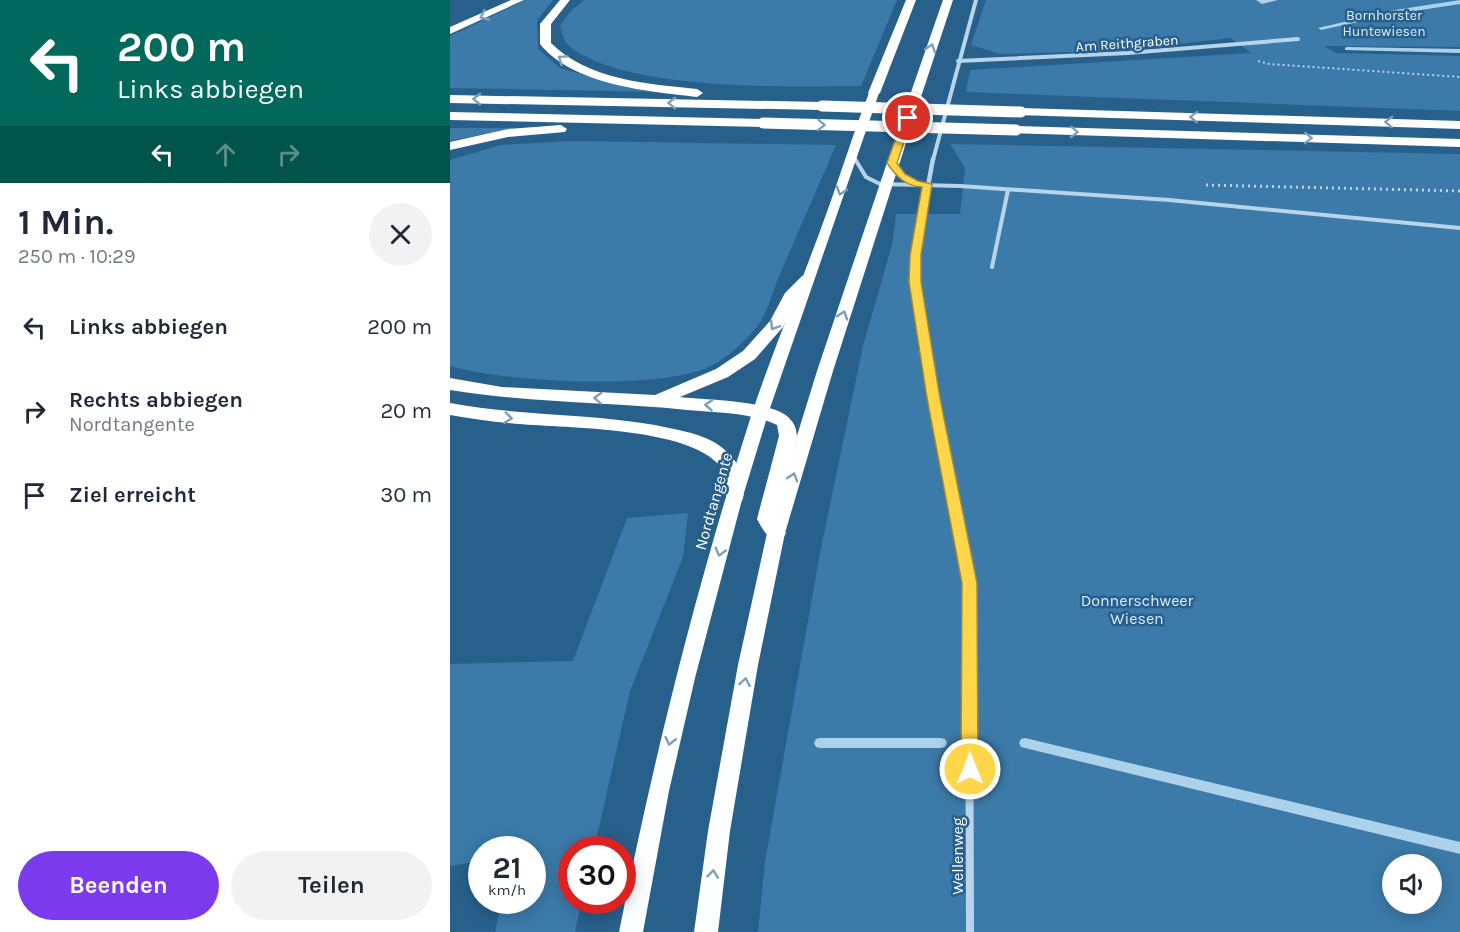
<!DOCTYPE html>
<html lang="de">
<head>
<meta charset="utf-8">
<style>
  :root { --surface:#fff; --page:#f2f2f3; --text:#1f2937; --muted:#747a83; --accent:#7c3aed }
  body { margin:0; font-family:Karla,sans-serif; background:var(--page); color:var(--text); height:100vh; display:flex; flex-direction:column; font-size:22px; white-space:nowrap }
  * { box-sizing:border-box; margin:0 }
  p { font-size:20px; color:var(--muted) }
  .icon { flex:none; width:33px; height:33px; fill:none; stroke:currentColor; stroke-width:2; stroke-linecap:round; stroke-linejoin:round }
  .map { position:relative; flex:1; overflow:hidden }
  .sheet { display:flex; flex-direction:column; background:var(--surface); width:450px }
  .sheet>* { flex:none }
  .top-card { background:#00695c; color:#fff; overflow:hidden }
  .buttons { position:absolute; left:932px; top:854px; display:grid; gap:12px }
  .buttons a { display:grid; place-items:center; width:60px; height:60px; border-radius:50%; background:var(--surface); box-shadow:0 3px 15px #0003; font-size:30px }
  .speed { position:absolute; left:18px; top:836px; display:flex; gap:12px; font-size:30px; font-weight:700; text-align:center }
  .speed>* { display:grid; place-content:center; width:78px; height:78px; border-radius:50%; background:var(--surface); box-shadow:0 3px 15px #0003; line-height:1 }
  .speed small { font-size:15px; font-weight:400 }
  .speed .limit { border:9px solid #d22; background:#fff; color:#111 }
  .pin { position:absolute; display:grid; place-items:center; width:51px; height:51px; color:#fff; margin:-26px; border:3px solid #fff; border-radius:50%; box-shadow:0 2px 6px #0007 }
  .me { position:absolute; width:66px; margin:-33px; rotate:0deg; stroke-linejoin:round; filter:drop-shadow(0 0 4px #0008) }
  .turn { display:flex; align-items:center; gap:21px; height:126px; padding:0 18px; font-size:27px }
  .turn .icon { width:78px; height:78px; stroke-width:2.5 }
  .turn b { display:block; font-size:42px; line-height:51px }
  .lanes { display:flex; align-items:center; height:57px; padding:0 18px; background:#0003; justify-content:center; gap:30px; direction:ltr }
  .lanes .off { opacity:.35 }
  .round { display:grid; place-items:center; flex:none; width:63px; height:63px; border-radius:32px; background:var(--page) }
  .overview { display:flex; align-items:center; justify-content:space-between; height:102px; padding:0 18px }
  h1 { font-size:36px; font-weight:700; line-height:45px }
  .primary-button { display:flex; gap:12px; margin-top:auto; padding:12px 18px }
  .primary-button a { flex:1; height:69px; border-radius:36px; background:var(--accent); color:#fff; font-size:24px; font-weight:700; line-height:69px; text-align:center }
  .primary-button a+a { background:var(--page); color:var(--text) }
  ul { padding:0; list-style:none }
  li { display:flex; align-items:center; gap:18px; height:84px; padding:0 18px }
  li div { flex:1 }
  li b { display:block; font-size:22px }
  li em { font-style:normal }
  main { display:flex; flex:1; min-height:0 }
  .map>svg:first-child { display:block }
  .green { fill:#3c7aa9; fill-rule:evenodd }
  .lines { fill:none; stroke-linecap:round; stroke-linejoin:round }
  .stream { fill:#acd1ea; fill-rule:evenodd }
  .path-far1 { stroke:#b7d4ea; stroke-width:2; stroke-dasharray:2 3; stroke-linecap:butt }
  .path { stroke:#b7d4ea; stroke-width:3; stroke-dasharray:2 4; stroke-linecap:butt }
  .service-far1 { stroke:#b7d4ea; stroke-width:3 }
  .service { stroke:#b7d4ea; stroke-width:4 }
  .minor-far3 { stroke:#b7d4ea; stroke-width:4 }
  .minor-far2 { stroke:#b7d4ea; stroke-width:4.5 }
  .minor-far1 { stroke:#b7d4ea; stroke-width:6 }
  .minor { stroke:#b7d4ea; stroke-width:8 }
  .trunk { fill:#fcfeff; fill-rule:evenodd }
  .motorway { fill:#fff; fill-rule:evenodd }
  .motorway-bridge { stroke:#fff; stroke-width:11 }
  .oneway { stroke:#7ea0ba }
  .oneway2 { stroke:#7d9fba }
  .route { fill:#ffd54a; stroke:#a68a30; stroke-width:1.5 }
  .labels { text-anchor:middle; stroke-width:5; stroke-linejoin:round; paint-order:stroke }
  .far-park-label { font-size:14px; fill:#dbecf8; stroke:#28608c }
  .far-street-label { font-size:14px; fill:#fff; stroke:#28608c }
  .street-label { font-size:16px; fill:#fff; stroke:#28608c }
  .park-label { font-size:16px; fill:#dbecf8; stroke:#28608c }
</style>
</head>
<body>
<main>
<section class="sheet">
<div class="top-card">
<div class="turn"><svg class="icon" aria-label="left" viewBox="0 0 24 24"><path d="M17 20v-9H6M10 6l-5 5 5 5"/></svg><div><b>200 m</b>Links abbiegen</div></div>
<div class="lanes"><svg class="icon" aria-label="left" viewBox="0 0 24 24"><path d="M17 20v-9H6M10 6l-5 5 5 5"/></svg><svg class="icon off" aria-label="ahead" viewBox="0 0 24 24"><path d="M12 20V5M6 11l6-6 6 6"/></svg><svg class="icon off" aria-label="right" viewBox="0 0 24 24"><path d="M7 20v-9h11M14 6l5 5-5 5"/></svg></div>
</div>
<div class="overview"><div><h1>1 Min.</h1><p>250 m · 10:29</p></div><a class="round"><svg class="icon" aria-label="close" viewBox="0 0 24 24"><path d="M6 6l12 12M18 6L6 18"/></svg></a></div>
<ul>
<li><svg class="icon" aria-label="left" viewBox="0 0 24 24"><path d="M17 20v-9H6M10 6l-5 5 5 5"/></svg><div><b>Links abbiegen</b></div><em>200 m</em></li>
<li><svg class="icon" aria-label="right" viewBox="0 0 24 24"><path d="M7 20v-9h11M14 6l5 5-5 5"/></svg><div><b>Rechts abbiegen</b><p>Nordtangente</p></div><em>20 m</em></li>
<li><svg class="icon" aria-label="arrive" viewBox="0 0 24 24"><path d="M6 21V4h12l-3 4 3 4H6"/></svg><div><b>Ziel erreicht</b></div><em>30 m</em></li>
</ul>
<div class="primary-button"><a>Beenden</a><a>Teilen</a></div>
</section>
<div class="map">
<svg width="1010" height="932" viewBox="0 0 1010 932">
  <rect width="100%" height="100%" fill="#28608c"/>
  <!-- green -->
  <g class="green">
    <polygon points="76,0 103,0 87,20 88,49 110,68 157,82 215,92 0,88 0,36"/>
    <path d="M134,0H447L411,86C340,87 174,91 119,46C114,42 112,32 110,26L120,12Z"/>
    <polygon points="536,0 1010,0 1010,47 874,46 886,53 1010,56 1010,111 516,92 520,70 801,53 781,38 664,51 550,54 521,45"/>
    <polygon points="0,128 65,128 0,141"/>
    <path d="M123,141L386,145C367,190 347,234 328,279C322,294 316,316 306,328C294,342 277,358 261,366C211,391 53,382 0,366V160L51,145Z"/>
    <path d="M500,144L1010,154V932H308L315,862L370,553L413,346L442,245L446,214H510L515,168ZM942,864H981V903H942Z"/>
    <polygon points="238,513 233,557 180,691 144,849 122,849 122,900 132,900 125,932 45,932 52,900 82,900 82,849 32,849 31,861 0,866 0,664 123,661 177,518"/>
  </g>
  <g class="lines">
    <!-- stream -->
    <g class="stream">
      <polygon points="806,0 828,0 812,4"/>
      <polygon points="1010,0 1010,4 945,14 871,30 868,28 945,10"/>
      <polygon points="897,47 1010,49 1010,53 895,50 895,48"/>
      <polygon points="370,738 491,738 495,739 497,743 495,747 491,748 370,748 366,747 364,743 366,739"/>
      <polygon points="575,738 1010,842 1010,854 575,748 571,747 569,743 571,739"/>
    </g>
    <!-- path-far1 -->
    <polyline class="path-far1" points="808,61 819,64 1010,77"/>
    <!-- path -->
    <polyline class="path" points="756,185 1010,191"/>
    <!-- service-far1 -->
    <polyline class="service-far1" points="404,155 406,160"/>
    <!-- service -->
    <g class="service">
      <polyline points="405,159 416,177 430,184 510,186 719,200 1010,228"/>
      <polyline points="445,167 451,176 463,182"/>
      <polyline points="542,267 558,190"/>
    </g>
    <!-- minor-far3 -->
    <g class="minor-far3">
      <polyline points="508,61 678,53 848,39"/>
      <polyline points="483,160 526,0"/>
    </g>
    <!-- minor-far2 -->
    <polyline class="minor-far2" points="477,361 465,282 465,255 483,159"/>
    <!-- minor-far1 -->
    <polyline class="minor-far1" points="477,359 519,583 519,614"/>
    <!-- minor -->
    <polyline class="minor" points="519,612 520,932"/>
    <!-- trunk -->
    <g class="trunk">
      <path d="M424,90L429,93L319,411L293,496L245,678L219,791L193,932H169C204,756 247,584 302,413C325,344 354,277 378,209C392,170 404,131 419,93Z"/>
      <polygon points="458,115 464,118 383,371 335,533 308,665 280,831 268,932 244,932 258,831 288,665 317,533 367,371 452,118"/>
    </g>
    <!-- motorway -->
    <g class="motorway">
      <polygon points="61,0 74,0 0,34 0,27"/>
      <path d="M110,0H120L101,24V43C138,80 198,84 247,89L253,93L247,97C197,91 123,85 90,44V24Z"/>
      <polygon points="456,0 466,0 430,93 424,97 420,95 418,93"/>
      <polygon points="493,0 503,0 464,118 462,121 454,121 452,118"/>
      <polygon points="0,95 372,102 378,106 372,110 0,103"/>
      <polygon points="571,108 1010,121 1010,129 567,115 565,112"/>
      <polygon points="0,112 313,119 319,123 313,127 0,120"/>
      <polygon points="111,125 117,129 115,132 58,137 0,150 0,142 58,129"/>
      <polygon points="566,126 1010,139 1010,147 562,133 560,130"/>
      <path d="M357,275L364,279L347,298L333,327L305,359L278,377L230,397C255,400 324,400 340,419C345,424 346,429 347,436L326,518L336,533L333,538C319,543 313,530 307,519L329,436L327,425C299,412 268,413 237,410C158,402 79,403 0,390V378L52,387L205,395L266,369L293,351L320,321L335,293L352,276Z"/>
      <path d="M0,403C68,416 137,413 205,425C223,429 245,432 262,441C277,449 289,462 293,479C294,486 295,494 292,501L285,503L278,501C273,491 278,476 270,466C238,427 117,428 68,424C45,422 23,419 0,415Z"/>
    </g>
    <!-- motorway-bridge -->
    <g class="motorway-bridge">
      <polyline points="372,106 571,112"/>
      <polyline points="313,123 566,130"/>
    </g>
  </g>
  <!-- one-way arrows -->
  <defs><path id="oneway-chevron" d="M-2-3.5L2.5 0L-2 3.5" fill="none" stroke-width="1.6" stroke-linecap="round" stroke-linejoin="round" transform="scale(1.5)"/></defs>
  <g class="oneway">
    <use href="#oneway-chevron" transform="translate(34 16) rotate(155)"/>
    <use href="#oneway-chevron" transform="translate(481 48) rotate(-71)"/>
    <use href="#oneway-chevron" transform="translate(112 59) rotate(-145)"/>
    <use href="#oneway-chevron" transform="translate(27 99) rotate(-179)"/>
    <use href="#oneway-chevron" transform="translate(222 103) rotate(-179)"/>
    <use href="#oneway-chevron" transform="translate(744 117) rotate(-178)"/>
    <use href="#oneway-chevron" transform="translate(939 122) rotate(-178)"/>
    <use href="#oneway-chevron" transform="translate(371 125) rotate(2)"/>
    <use href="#oneway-chevron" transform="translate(624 132) rotate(2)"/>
    <use href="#oneway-chevron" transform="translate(858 138) rotate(2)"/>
    <use href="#oneway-chevron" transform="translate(324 326) rotate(122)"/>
    <use href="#oneway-chevron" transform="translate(148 398) rotate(-177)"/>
    <use href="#oneway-chevron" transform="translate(259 405) rotate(-176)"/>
    <use href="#oneway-chevron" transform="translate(58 418) rotate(7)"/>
  </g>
  <g class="oneway2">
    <use href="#oneway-chevron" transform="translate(391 191) rotate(108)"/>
    <use href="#oneway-chevron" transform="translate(393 315) rotate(-72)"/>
    <use href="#oneway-chevron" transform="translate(343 477) rotate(-73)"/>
    <use href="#oneway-chevron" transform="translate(270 552) rotate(106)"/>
    <use href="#oneway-chevron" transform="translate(295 682) rotate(-80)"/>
    <use href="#oneway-chevron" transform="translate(220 741) rotate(103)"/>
    <use href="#oneway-chevron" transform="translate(263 874) rotate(-83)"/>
  </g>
  <!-- route -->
  <path class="route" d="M458,115L462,118L447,163L455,174L468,181L482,184L471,255V282L490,398L527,583L528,769L526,775L520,778L514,775L511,769L512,583L477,398L459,282L460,255L472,187C455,186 446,176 437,163L453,118Z"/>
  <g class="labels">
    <!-- far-park labels -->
    <g class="far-park-label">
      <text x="934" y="20">Bornhorster<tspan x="934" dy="16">Huntewiesen</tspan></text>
    </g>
    <!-- far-street labels -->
    <g class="far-street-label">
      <text transform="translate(677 43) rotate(-4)" y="5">Am Reithgraben</text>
    </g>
    <!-- street labels -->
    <g class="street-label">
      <text transform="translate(263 501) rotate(-74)" y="6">Nordtangente</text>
      <text transform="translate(507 856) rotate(-90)" y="6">Wellenweg</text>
    </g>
    <!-- park labels -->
    <g class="park-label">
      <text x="687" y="606">Donnerschweer<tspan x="687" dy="18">Wiesen</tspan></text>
    </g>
  </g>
</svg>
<div class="buttons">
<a><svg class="icon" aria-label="sound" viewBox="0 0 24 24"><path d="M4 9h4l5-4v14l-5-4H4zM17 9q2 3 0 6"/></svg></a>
</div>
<div class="speed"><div>21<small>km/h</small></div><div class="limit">30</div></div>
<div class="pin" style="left:458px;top:118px;background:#d93025"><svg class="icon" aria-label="arrive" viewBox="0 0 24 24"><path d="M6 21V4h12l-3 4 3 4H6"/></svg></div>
<svg class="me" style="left:520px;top:769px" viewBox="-20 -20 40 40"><circle r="17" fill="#ffd54a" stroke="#fff" stroke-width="3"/><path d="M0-11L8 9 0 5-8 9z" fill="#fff"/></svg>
</div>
</main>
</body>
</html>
